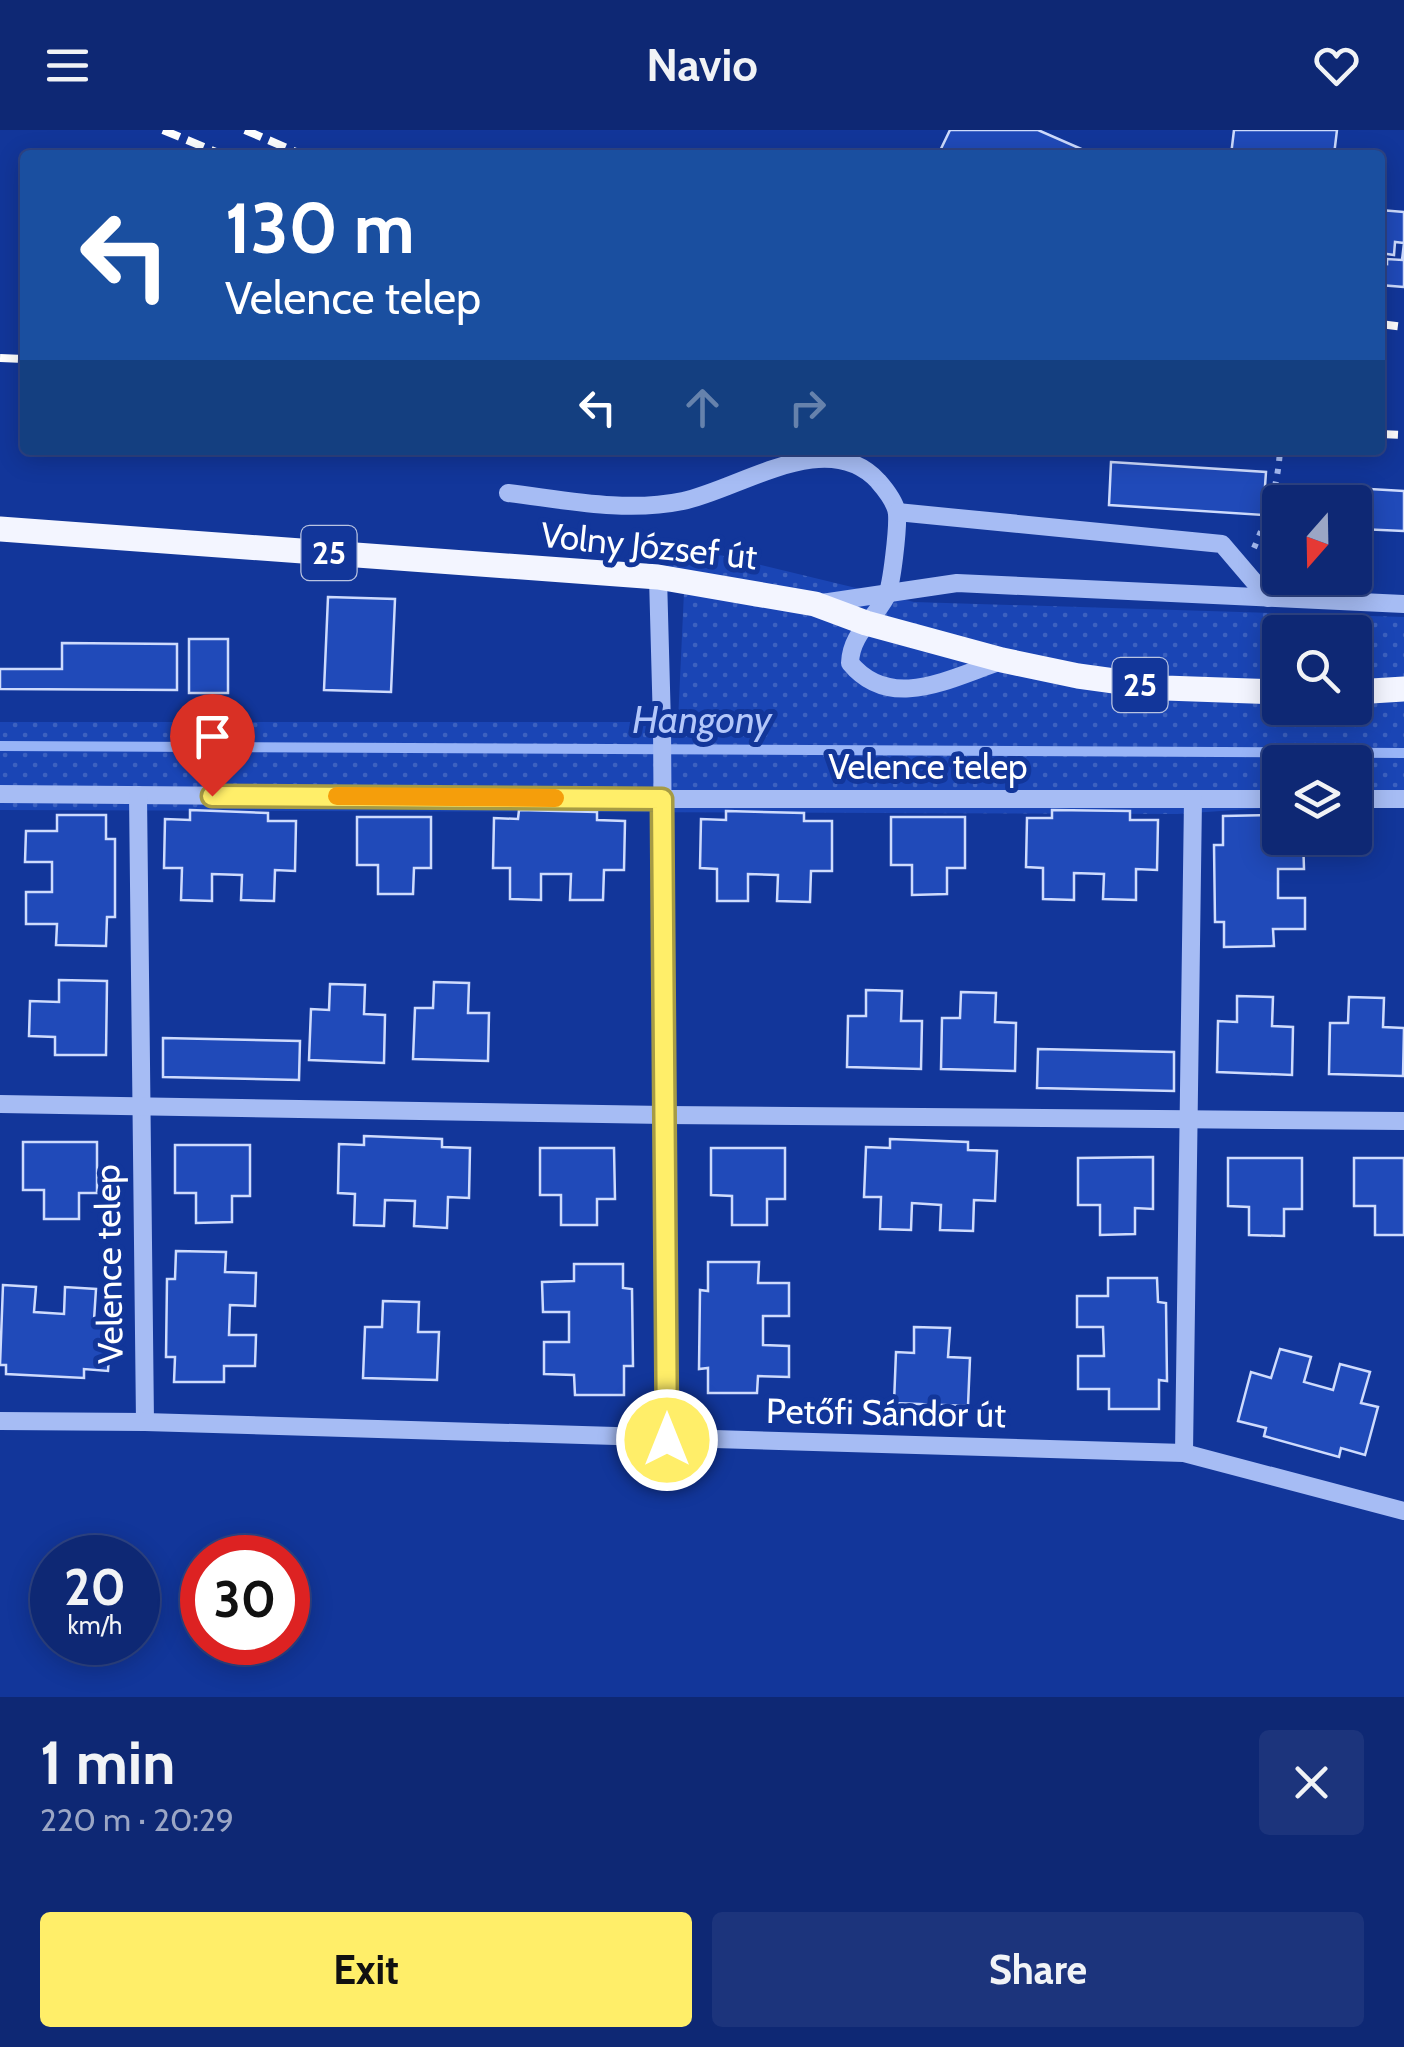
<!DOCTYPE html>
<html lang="en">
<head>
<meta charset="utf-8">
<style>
  :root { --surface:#0e2874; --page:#1c347c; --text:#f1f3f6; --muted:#9ba6c5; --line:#2e4486; --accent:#ffee69 }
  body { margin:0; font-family:Cabin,sans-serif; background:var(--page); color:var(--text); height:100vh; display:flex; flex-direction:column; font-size:38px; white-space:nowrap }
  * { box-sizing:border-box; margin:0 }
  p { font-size:32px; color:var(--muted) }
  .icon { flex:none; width:55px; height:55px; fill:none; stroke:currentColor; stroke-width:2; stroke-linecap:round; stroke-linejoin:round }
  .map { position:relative; height:1567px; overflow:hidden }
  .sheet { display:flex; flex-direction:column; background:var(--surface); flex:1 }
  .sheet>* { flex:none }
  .hud { position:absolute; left:20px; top:20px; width:1365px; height:305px; border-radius:10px; box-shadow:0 5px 25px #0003,0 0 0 2px var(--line); background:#1a4fa0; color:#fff; overflow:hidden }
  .needle { width:65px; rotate:200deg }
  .fabs { position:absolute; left:1262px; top:355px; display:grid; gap:20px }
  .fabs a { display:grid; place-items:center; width:110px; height:110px; border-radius:10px; background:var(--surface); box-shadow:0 5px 25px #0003,0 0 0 2px var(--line); font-size:50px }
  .speed { position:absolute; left:30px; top:1405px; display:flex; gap:20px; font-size:50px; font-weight:700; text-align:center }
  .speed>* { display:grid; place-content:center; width:130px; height:130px; border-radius:50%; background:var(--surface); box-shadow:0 5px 25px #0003,0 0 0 2px var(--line); line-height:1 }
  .speed small { font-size:25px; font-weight:400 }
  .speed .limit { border:15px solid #d22; background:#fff; color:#111 }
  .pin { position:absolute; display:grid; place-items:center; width:85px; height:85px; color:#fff; margin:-102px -42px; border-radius:50% 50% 50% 0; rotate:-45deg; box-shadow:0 0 10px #0007 }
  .pin .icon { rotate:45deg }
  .me { position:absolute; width:110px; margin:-55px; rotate:0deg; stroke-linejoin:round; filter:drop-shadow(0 0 8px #0008) }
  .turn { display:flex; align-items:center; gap:35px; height:210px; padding:0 40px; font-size:45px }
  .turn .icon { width:130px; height:130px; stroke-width:2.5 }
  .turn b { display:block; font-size:70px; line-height:85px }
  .lanes { display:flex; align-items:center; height:95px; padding:0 40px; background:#0003; justify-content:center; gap:50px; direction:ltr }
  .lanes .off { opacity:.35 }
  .round { display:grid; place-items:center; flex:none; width:105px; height:105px; border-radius:10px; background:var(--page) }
  .head { display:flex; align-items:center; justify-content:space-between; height:170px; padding:0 40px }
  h1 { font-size:60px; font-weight:800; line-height:75px }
  .cta { display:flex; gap:20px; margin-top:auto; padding:20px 40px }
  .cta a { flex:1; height:115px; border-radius:10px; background:var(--accent); color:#111; font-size:40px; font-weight:800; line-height:115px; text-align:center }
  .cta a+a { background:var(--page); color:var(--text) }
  header { display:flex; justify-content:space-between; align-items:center; height:130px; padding:0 40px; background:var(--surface); font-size:45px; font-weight:800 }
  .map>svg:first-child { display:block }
  .grass { fill:url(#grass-dots); fill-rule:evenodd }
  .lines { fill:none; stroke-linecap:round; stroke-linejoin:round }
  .stream { stroke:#98b4f7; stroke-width:10 }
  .building { fill:#204ab9; stroke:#cedbfd; stroke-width:2.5 }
  .path { stroke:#a6bcf4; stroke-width:6; stroke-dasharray:5 8; stroke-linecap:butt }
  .minor { stroke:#a6bcf4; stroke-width:18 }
  .major { stroke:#f3f5ff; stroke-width:25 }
  .rail { stroke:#fff; stroke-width:8; stroke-dasharray:18 8; stroke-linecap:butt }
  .route-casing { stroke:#a69b44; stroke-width:25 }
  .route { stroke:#ffee69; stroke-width:18 }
  .slow { stroke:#f59e0b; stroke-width:18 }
  .labels { text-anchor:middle; stroke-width:10; stroke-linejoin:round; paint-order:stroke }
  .shield { fill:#12369a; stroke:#b8c3e1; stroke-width:2.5 }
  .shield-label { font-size:32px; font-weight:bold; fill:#fff }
  .street-label { font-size:35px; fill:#fff; stroke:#12369a }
  .water-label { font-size:38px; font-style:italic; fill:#b3c7fa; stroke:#12369a }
</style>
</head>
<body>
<header><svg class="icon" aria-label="menu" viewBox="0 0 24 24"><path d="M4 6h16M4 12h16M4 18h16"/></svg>Navio<svg class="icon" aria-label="heart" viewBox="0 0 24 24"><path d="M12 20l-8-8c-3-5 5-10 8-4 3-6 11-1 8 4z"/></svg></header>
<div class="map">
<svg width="1404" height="1567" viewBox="0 0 1404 1567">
  <defs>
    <pattern id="grass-dots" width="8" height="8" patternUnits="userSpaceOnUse" patternTransform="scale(2.5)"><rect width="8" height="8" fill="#1a45b5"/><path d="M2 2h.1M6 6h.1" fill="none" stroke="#3c61c0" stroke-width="1.8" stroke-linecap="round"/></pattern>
  </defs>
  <rect width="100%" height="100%" fill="#12369a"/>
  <!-- grass -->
  <path class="grass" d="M650,408L914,472L1404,487V667L1355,671V632H1280V677L1177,684L0,680V592H678L684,462ZM1280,502H1355V578H1280Z"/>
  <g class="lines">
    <!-- stream -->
    <polyline class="stream" points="0,616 1404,623"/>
  </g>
  <!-- building -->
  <g class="building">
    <polygon points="1038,0 1095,25 938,25 950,0"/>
    <polygon points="1234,0 1337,0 1334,25 1231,25"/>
    <polygon points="1380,80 1404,82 1404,157 1380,155 1380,133 1387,134 1387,129 1402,130 1404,113 1395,112 1394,125 1380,123"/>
    <polygon points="1111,332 1266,342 1263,385 1109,375"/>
    <polygon points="1289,355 1305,356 1304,372 1288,372"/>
    <polygon points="1318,356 1404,361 1404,401 1360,399 1359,414 1355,414 1355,372 1317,372"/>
    <polygon points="328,467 395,469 391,562 324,560"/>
    <rect x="189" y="509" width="39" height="54"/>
    <polygon points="62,513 177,514 177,560 0,559 0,539 62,539"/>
    <polygon points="190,680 268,683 268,691 296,691 295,741 275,740 274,771 241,770 242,745 212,744 212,771 181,770 182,738 164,738 165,689 190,690"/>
    <polygon points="519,680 597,682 597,690 625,691 624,740 604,740 603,770 570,770 571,744 541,744 541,770 510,769 510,738 493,738 494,688 518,689"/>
    <polygon points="1052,680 1130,681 1130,690 1158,690 1157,740 1136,739 1136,770 1103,769 1104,744 1074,743 1074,770 1043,769 1043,738 1026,737 1027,688 1052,688"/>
    <polygon points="726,681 804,683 804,691 832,691 832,741 811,741 810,772 777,771 778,745 748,744 748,771 717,771 717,739 700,738 701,689 726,690"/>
    <polygon points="57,685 106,685 106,709 115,709 115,787 107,787 106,816 56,815 57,794 26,794 26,762 52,762 52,732 25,732 26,701 57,701"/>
    <polygon points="1272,685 1273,706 1303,708 1304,739 1278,739 1278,768 1305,768 1305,799 1273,799 1274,816 1224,817 1224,792 1215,792 1214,715 1223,715 1223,686"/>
    <polygon points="357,687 431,687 431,738 414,738 413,764 378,764 378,735 357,735"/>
    <polygon points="891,687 965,687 965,738 947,738 947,764 912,765 912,735 891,735"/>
    <polygon points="59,850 107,851 106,925 55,925 55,907 29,906 30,871 59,872"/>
    <polygon points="434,852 469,853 468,883 489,883 488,931 413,929 415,878 433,878"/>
    <polygon points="330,854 365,855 364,884 385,885 384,933 309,930 311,879 329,880"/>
    <polygon points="866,860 902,861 901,891 922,891 921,939 847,937 848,886 866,886"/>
    <polygon points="961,862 996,863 995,892 1016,893 1015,941 941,939 942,888 960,888"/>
    <polygon points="1237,866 1273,867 1272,896 1293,897 1292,945 1217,942 1218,891 1237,892"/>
    <polygon points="1349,867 1384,868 1383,897 1404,898 1403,946 1329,944 1330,893 1348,893"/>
    <polygon points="163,908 300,911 299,950 163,947"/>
    <polygon points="1038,919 1174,922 1174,961 1037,958"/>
    <polygon points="364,1006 442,1009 442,1017 470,1018 469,1068 448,1067 447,1098 414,1096 415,1071 385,1070 384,1096 354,1095 355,1064 338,1063 339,1014 364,1015"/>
    <polygon points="890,1009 968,1012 968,1020 997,1021 995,1071 974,1070 973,1101 940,1100 941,1075 912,1073 911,1100 880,1099 881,1067 864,1067 866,1017 890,1018"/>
    <polygon points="23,1012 97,1012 97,1063 79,1063 79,1089 44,1089 44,1060 23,1060"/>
    <polygon points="175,1015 250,1015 250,1066 232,1066 232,1092 196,1093 196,1063 175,1063"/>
    <polygon points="540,1018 614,1018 615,1069 597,1069 597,1095 561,1095 561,1065 540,1065"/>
    <polygon points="711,1018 785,1018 785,1069 767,1069 767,1095 732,1095 732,1066 711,1065"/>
    <polygon points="1153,1027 1153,1079 1135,1078 1135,1104 1100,1105 1100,1075 1078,1075 1078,1028"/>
    <polygon points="1228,1028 1302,1028 1302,1079 1284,1079 1284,1106 1249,1105 1249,1077 1228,1076"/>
    <polygon points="1354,1028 1404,1028 1404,1105 1375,1105 1375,1076 1354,1076"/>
    <polygon points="176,1121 226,1122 225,1142 256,1143 255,1176 230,1175 229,1205 256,1205 255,1236 224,1236 224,1252 174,1252 175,1227 166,1227 167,1149 175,1149"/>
    <polygon points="708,1132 759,1132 758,1153 789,1153 789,1186 763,1186 763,1215 789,1216 789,1247 758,1246 757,1263 708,1263 708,1238 699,1239 700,1160 708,1161"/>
    <polygon points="574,1134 623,1134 623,1158 632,1159 633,1236 624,1236 624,1265 575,1265 574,1245 544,1244 544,1212 569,1212 569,1182 543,1182 542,1152 574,1151"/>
    <polygon points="1108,1148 1157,1148 1158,1172 1166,1173 1167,1251 1159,1250 1159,1279 1109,1279 1109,1259 1078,1259 1078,1226 1104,1226 1103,1197 1077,1197 1077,1166 1108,1166"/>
    <polygon points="3,1155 36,1157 34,1182 64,1184 65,1157 96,1159 94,1190 111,1192 108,1241 84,1239 84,1248 6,1244 6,1235 0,1235"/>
    <polygon points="383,1171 419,1172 418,1202 439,1202 437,1250 363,1248 365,1197 382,1197"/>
    <polygon points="914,1197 950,1198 948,1227 970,1228 968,1276 894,1273 896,1222 914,1223"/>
    <polygon points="1280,1219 1311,1227 1304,1252 1333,1260 1340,1234 1370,1242 1361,1273 1378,1277 1365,1325 1341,1318 1339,1327 1264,1306 1266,1298 1238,1291 1251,1242 1271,1248"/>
  </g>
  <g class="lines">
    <!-- path -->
    <path class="path" d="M1254,418C1268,386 1278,355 1280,320"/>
    <!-- minor -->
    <g class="minor">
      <path d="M508,363C566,370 625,383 683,371C740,359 827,296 878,351C885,359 896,373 897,384C898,398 892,456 886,467C873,491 851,504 850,533C891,583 952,547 1002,531"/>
      <polyline points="897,382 1222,414 1268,468"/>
      <polyline points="658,447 662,595 667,1310"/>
      <polyline points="822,473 957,453 1404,474"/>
      <polyline points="0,664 663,669 1280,669"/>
      <polyline points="138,665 145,1292"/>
      <polyline points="1355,669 1404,669"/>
      <polyline points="0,974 665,985 1404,991"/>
      <polyline points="0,1291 145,1292 1184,1323 1404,1381"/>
      <polyline points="1184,1323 1193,669"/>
    </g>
    <!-- major -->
    <g class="major">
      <polyline points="0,399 658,447 815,474 866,493 1002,530 1078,546 1165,558 1280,562"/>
      <polyline points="1355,562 1404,559"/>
    </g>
    <!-- rail -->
    <g class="rail">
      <polyline points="163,0 223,25"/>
      <polyline points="245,0 303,25"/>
      <polyline points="1380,194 1404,197"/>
      <polyline points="0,228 25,229"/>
      <polyline points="1380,304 1404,305"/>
    </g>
  </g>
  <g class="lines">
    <!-- route casing -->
    <g class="route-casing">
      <polyline id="route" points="212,666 662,669 667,1310"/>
    </g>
    <!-- route -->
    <use href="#route" class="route"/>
    <!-- slow -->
    <polyline class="slow" points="337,666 555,668"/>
  </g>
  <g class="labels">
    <!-- shield labels -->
    <g class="shield">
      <rect x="301.5" y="396" width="55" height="54" rx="8"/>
      <rect x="1112.5" y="528" width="55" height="54" rx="8"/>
    </g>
    <g class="shield-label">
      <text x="329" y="434">25</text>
      <text x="1140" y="566">25</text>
    </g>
    <!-- street labels -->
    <g class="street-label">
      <text transform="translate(649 416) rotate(6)" y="12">Volny József út</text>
      <text x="928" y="649">Velence telep</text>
      <text transform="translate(109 1134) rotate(-91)" y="12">Velence telep</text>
      <text transform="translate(886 1283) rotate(1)" y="12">Petőfi Sándor út</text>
    </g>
    <!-- water labels -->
    <g class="water-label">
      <text x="702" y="603">Hangony</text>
    </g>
  </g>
</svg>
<div class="fabs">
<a><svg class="needle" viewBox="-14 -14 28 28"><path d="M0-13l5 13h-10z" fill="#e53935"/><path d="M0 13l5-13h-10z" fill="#9ba6c5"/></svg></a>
<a><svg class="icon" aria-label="search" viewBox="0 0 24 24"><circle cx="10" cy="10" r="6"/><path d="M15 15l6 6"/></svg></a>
<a><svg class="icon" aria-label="layers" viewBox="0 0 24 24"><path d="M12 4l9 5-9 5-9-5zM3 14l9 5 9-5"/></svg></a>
</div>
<div class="speed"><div>20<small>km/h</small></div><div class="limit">30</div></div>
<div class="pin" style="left:212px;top:666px;background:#d93025"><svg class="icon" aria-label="arrive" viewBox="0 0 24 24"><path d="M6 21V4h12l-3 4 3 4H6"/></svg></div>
<svg class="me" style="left:667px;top:1310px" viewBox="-20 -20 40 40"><circle r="17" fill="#ffee69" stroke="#fff" stroke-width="3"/><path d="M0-11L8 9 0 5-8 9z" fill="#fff"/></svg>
<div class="hud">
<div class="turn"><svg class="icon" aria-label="left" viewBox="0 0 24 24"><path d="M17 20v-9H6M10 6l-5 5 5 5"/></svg><div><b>130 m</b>Velence telep</div></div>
<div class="lanes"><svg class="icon" aria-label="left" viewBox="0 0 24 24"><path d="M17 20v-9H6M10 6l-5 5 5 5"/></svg><svg class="icon off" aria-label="ahead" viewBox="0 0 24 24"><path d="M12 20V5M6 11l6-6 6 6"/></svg><svg class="icon off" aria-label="right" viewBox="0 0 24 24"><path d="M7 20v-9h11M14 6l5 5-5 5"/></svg></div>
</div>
</div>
<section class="sheet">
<div class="head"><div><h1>1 min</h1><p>220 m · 20:29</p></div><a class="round"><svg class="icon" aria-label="close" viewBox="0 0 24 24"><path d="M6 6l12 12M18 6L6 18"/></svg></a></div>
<div class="cta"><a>Exit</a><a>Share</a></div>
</section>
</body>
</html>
